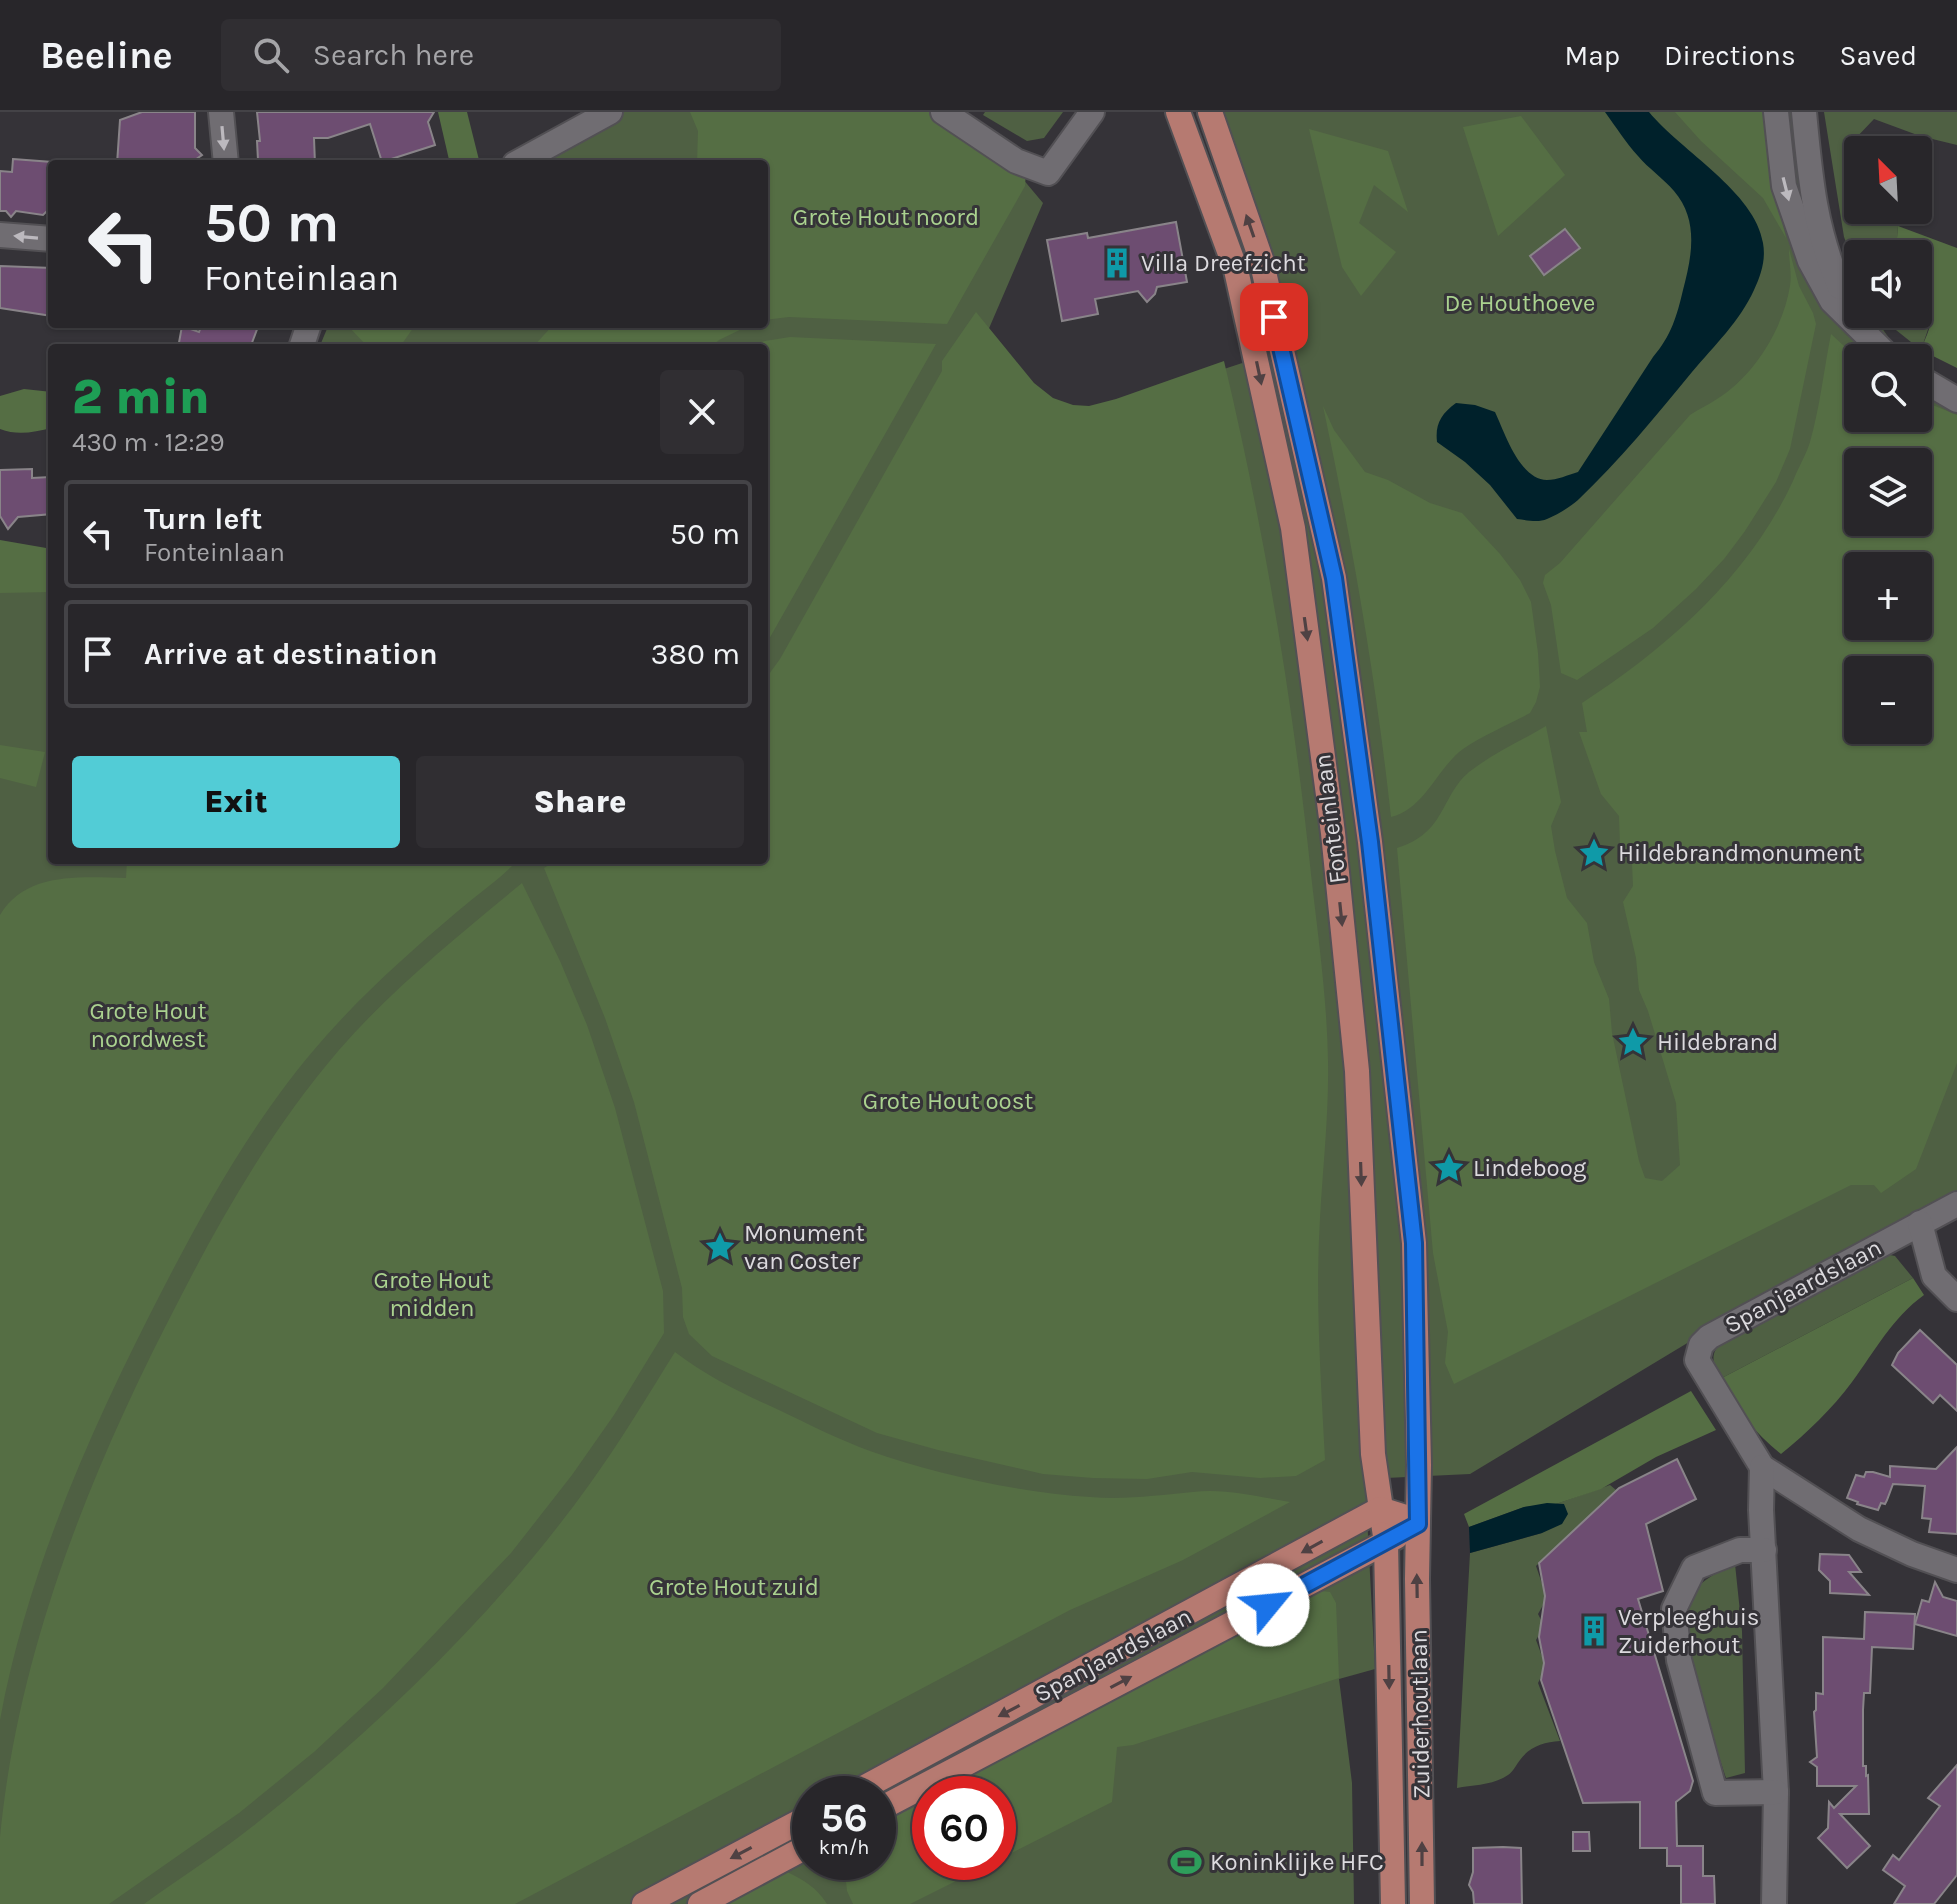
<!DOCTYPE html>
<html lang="en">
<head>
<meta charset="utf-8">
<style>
  :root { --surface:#28262a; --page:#302e32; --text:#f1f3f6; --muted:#a5a5a8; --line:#444347; --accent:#52ccd6 }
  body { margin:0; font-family:Karla,sans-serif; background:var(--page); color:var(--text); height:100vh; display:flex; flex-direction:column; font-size:30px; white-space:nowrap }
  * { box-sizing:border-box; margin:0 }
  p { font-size:26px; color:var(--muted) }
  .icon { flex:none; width:44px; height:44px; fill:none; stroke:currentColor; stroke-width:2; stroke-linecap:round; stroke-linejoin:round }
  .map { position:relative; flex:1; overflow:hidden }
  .details { position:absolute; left:48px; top:232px; width:720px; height:520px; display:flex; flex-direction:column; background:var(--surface); border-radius:8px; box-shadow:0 2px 6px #0004,0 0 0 2px var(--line) }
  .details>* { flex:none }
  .banner { position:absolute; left:48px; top:48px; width:720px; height:168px; border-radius:8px; box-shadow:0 2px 6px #0004,0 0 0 2px var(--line); background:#28262a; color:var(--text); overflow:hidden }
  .needle { width:52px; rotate:336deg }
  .fabs { position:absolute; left:1844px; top:24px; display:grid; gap:16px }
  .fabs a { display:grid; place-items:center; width:88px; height:88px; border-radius:8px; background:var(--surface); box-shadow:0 2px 6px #0004,0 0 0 2px var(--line); font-size:40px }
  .speed { position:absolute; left:792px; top:1664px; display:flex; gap:16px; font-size:40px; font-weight:700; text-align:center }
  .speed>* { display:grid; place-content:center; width:104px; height:104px; border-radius:50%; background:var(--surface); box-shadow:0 2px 6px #0004,0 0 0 2px var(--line); line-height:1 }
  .speed small { font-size:20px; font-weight:400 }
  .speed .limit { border:12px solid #d22; background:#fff; color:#111 }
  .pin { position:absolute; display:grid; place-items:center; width:68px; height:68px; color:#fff; margin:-34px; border-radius:16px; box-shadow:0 4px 12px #0006 }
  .me { position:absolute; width:88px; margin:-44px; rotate:62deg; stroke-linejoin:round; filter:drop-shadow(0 0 6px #0008) }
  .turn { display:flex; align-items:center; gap:28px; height:168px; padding:0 24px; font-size:36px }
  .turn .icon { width:104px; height:104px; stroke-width:2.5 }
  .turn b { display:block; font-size:56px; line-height:68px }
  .round { display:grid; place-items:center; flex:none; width:84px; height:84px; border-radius:8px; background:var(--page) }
  .overview { display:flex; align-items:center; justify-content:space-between; height:136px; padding:0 24px }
  h1 { font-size:48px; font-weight:800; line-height:60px; color:#1e9e55 }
  .button { display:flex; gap:16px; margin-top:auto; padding:16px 24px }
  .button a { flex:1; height:92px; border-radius:8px; background:var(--accent); color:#111; font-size:32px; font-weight:800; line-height:92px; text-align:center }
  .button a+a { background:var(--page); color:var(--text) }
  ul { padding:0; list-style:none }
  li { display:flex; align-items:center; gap:24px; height:108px; margin:0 16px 12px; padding:0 8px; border:4px solid var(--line); border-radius:8px }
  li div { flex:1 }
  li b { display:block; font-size:30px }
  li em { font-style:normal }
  header { display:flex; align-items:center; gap:48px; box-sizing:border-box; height:112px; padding:0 40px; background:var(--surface); border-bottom:2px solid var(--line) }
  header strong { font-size:38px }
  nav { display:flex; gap:44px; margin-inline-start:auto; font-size:28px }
  .search { width:560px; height:72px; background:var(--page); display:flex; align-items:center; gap:20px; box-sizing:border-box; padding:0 28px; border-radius:8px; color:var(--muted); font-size:30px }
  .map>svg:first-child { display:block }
  .green { fill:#4f6043; fill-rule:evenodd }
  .forest { fill:#556e44; fill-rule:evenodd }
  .water { fill:#00212b }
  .building { fill:#6d4d71; stroke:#898489; stroke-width:2 }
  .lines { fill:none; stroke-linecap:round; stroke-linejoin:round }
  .minor-casing { stroke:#525054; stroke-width:28 }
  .major-casing { stroke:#525054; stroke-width:28 }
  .minor { stroke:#706d72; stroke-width:24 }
  .major { stroke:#b67a71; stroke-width:24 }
  .oneway { fill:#bcb9be }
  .oneway2 { fill:#4f4143 }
  .route-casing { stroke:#114b97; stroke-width:20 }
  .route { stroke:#1a73e8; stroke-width:14 }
  .labels { text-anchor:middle; stroke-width:6; stroke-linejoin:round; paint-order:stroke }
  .park-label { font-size:24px; fill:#aad28f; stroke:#353338 }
  .poi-label { font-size:24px; fill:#dcdade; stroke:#353338; text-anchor:start }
  .street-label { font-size:24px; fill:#dcdade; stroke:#353338 }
</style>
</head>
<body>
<header>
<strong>Beeline</strong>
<div class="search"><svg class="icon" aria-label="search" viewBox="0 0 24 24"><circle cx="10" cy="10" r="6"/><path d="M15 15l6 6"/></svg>Search here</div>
<nav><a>Map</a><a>Directions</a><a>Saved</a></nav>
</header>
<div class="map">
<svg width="1957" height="1792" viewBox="0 0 1957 1792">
  <rect width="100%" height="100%" fill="#353338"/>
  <!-- green -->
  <g class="green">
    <path d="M623,0H916L1017,60L1043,91L987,221L1044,291L1107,299L1163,277L1294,234L1223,0H1799L1815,71L1849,170L1858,182V202H1872L1903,246H1858V306H1918V267L1957,282V1078L1919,1103L1772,1180L1470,1362L1365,1367L1375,1557L1339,1567L1352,1671L1354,1792H0V432L52,446V748H764V236H319L329,212H764V52H534L581,19ZM1858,350H1918V410H1858ZM1858,454H1918V514H1858ZM1858,558H1918V618H1858ZM810,1682H878V1750H810ZM930,1682H998V1750H930Z"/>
    <polygon points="985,0 1063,0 1044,26 1027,29 983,3"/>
    <polygon points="1824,0 1957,0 1957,33 1920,24 1874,7 1854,28 1858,49 1858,98 1881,98 1898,114 1897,126 1906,142 1858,142 1858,161 1844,125"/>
    <path d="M1918,159C1939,190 1933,204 1921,238L1896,218L1883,202H1918Z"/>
    <path d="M1885,1142L1895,1144L1913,1166L1720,1267C1713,1251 1709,1243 1722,1229Z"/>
    <path d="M1610,1373L1616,1378L1536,1454L1547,1486L1538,1502L1544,1514L1536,1528L1546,1555L1538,1571L1560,1629C1544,1630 1529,1635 1520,1648C1516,1653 1513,1660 1508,1663C1494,1673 1473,1673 1457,1676L1470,1441L1542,1421L1564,1392H1556Z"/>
    <path d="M1735,1452L1742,1519L1745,1661L1726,1666C1716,1632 1673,1520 1687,1490C1696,1471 1716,1460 1735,1452Z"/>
  </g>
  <!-- forest -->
  <g class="forest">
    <polygon points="438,0 467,0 480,52 450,52"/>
    <polygon points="690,0 930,0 1026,59 1025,74 947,212 789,205 764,208 764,52 697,52 698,19"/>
    <polygon points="1675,0 1764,0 1774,72 1786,126 1763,86 1701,29"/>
    <polygon points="1521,4 1565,63 1498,124 1463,15"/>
    <polygon points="1309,17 1388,39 1408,100 1374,73 1359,111 1396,140 1361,184 1342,155"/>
    <path d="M1898,114L1957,136V256L1921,238C1927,222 1937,203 1932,186C1927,167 1918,163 1918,142H1906L1897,126Z"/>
    <path d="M1789,137L1799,174L1813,201L1816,212L1790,337L1776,370L1745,419L1724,447L1696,477L1653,516L1577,568L1561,561L1551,493L1543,471L1545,463L1560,451L1690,303C1699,297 1708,293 1717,287C1754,264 1783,217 1790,174C1792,162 1789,149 1789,137Z"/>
    <path d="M976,200L1034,271L1053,286L1073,293L1089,294L1116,287L1224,249C1264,417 1293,589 1311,762C1318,824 1327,886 1328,949C1329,1001 1323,1054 1320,1106C1315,1187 1321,1268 1325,1348L1296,1364L1260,1366L1192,1360L1147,1367L1093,1366L1043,1362L938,1338L877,1321L712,1244L689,1222L683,1205L682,1176L634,990L605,906L544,756L557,748H764V569L780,547L942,259V249Z"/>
    <polygon points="346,212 416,212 399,236 369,236"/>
    <polygon points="554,212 752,212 719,228 710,236 532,236"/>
    <path d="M1831,222L1858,247V306H1918V287L1957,303V951L1916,1057L1881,1081L1874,1073H1851L1454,1272L1445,1251L1448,1220L1433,1141L1397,736C1446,721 1440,685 1469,660C1492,642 1521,629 1546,614L1561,690L1551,714L1555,739L1567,786L1587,811L1594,850L1609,887L1612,921L1639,1049L1645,1066L1662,1069L1680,1053L1676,991L1648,899L1639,878L1636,846L1623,790L1633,774L1632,751L1620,733L1619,704L1601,682L1579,620H1587L1582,591C1668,535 1749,464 1793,369C1798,356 1806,343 1810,330C1820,295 1824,257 1831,222ZM1918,350V410H1858V350ZM1858,454H1918V514H1858ZM1858,558H1918V618H1858Z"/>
    <polygon points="790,225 936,232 764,536 764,236 746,236 765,229"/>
    <path d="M24,277L52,280V316C34,320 18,324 0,317V284Z"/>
    <path d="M1323,294L1334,318L1365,360L1388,368L1430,391L1462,401L1500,442L1520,468L1531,490L1538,541L1540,575L1536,590L1530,601C1508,613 1483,623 1463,637C1436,657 1426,696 1391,705C1376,567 1352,430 1323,294Z"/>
    <polygon points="0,428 52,437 52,480 0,481"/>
    <polygon points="0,633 45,640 36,675 0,666"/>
    <path d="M127,748H518C500,767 478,782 458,799C412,838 366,879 326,924C260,998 210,1086 165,1173C94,1310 28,1456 0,1608V803C26,759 82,765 126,766Z"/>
    <path d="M522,771L560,849L587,913L615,996L663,1179L664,1221L614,1303L572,1363L511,1441L383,1576L314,1640L239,1701L109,1792H0C0,1770 0,1747 0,1725C18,1537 92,1355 179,1188C224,1100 274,1014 339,938C393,876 458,824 522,771Z"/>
    <path d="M1913,1166L1924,1183C1892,1206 1875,1239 1852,1270C1832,1297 1807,1321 1781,1342C1756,1322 1734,1296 1720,1267Z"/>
    <path d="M675,1240C708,1265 743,1282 781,1299C810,1313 840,1328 870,1339C935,1362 1021,1381 1090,1385C1126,1388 1159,1383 1193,1380C1225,1376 1259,1385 1290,1390L1183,1448L1070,1498L515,1792H144C180,1766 218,1742 253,1714C377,1616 496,1502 589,1373C620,1330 647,1285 675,1240Z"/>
    <polygon points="1691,1279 1716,1318 1656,1345 1601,1377 1556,1392 1524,1395 1469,1415 1464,1402"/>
    <polygon points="1321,1479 1330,1480 1336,1491 1339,1566 1133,1633 1117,1635 1112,1690 998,1748 998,1682 936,1682"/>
    <polygon points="930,1685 930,1750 994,1750 910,1792 853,1792 847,1779 844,1750 878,1750 878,1712"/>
    <path d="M787,1760C804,1768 816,1775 827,1792H726Z"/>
  </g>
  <!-- water -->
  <g class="water">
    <path d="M1605,0H1649C1681,39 1755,80 1763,131C1766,148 1761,163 1754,178C1740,209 1714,234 1692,260C1656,304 1619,349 1578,388C1570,395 1557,403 1547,407C1538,411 1527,408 1517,407L1490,373L1465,350L1437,330C1435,312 1441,302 1456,291L1475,293L1495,300C1505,321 1519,367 1547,368C1557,368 1568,363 1578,360L1653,245C1671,224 1677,204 1683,178C1692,144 1699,108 1674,79C1663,66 1649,57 1638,44C1626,31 1616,15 1605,0Z"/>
    <polygon points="1547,1391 1564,1392 1568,1402 1562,1412 1542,1421 1470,1441 1469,1415 1524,1395"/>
  </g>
  <!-- building -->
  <g class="building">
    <polygon points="142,0 195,0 195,36 202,43 192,50 179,49 179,52 117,52 120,8"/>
    <polygon points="257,0 434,0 428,10 435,33 382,50 370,12 328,26 314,26 315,52 265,52 265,48 258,48 257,29 260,29"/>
    <polygon points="13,47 52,50 52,94 43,103 16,99 11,105 6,99 0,99 0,59 12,60"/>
    <polygon points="1176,110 1187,170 1157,175 1155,182 1147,190 1138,179 1095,187 1098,202 1062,209 1047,128 1087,121 1088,126"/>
    <polygon points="1565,117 1580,136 1544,163 1530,144"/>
    <polygon points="0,154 52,156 52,204 0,196"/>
    <polygon points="202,212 259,212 250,236 178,236 182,214 199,220"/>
    <polygon points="32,357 32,366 50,365 52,402 18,405 8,417 0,404 0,358"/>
    <polygon points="1920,1218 1957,1253 1957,1299 1940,1283 1933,1291 1892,1253 1898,1241"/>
    <polygon points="1957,1335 1957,1422 1929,1420 1931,1407 1922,1406 1925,1374 1893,1372 1887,1388 1885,1392 1881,1391 1878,1398 1857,1392 1858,1390 1847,1386 1856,1363 1864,1365 1866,1360 1873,1360 1890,1365 1890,1354 1936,1357"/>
    <polygon points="1677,1347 1696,1387 1646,1412 1663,1479 1638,1487 1693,1669 1690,1679 1676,1690 1677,1734 1703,1734 1703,1764 1714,1764 1715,1792 1681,1792 1681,1754 1667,1754 1667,1736 1640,1736 1640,1690 1583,1691 1541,1568 1544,1551 1539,1525 1545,1484 1539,1451 1619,1376"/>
    <polygon points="1820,1442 1849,1443 1861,1460 1849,1460 1869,1483 1830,1481 1830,1469 1819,1458"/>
    <polygon points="1935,1470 1943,1485 1957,1489 1957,1524 1915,1512 1922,1488 1929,1490"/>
    <polygon points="1865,1500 1915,1502 1913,1537 1872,1535 1870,1581 1864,1581 1863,1598 1863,1654 1866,1654 1866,1664 1868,1663 1869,1702 1840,1702 1870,1734 1847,1756 1818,1726 1828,1716 1829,1690 1834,1696 1856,1674 1817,1674 1817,1655 1810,1650 1817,1645 1814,1600 1816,1598 1816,1581 1823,1582 1823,1525 1864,1527"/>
    <polygon points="1957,1653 1957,1763 1934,1792 1894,1792 1905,1774 1883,1758 1893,1743 1899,1748 1940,1694 1928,1686"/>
    <polygon points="1573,1720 1589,1720 1590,1739 1573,1739"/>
    <polygon points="1503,1735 1521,1736 1522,1792 1474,1792 1473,1780 1469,1773 1473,1760 1473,1736"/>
  </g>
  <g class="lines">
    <!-- minor casing -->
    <g class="minor-casing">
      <g id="minor">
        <polyline points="221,0 226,52"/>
        <polyline points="943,0 1016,49 1048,61 1092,0"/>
        <polyline points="1776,0 1784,74 1810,149 1832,189 1890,246"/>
        <path d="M1804,0C1810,63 1814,116 1840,175"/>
        <polyline points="515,52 610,0"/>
        <polyline points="0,123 52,127"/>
        <polyline points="301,236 309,212"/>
        <polyline points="1918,265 1957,288"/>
        <polyline points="1957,1092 1709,1225 1701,1233 1697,1248 1762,1355 1859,1417 1912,1442 1957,1458"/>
        <polyline points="1920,1111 1934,1164 1957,1187"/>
        <polyline points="1762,1355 1761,1398 1776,1680 1774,1792"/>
        <polyline points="1764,1438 1740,1438 1694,1456 1674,1497 1679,1548 1715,1681 1776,1680"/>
      </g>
    </g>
    <!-- major casing -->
    <g class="major-casing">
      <g id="major">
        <polyline points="1178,0 1236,158 1293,416 1333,721 1357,959 1373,1342 1386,1431 1393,1792"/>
        <polyline points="1210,0 1261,147 1334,466 1370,730 1414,1131 1419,1353 1417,1467 1422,1792"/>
        <polyline points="852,1682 1380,1397 1418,1409"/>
        <polyline points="878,1698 1396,1425"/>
        <polyline points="644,1792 810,1704"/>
        <polyline points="700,1792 810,1733"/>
      </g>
    </g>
    <!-- minor -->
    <use href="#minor" class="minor"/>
    <!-- major -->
    <use href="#major" class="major"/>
  </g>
  <!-- one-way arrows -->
  <defs><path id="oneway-solid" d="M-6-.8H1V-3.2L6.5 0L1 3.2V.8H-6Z" transform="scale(2)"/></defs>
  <g class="oneway">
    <use href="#oneway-solid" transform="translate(223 26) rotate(85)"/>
    <use href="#oneway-solid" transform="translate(1786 77) rotate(76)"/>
    <use href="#oneway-solid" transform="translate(26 125) rotate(-175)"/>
  </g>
  <g class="oneway2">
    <use href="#oneway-solid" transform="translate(1250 114) rotate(-109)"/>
    <use href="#oneway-solid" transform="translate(1259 261) rotate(78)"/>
    <use href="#oneway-solid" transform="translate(1306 517) rotate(82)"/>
    <use href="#oneway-solid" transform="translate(1341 802) rotate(84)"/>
    <use href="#oneway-solid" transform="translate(1361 1062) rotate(88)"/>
    <use href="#oneway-solid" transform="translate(1312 1435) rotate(151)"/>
    <use href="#oneway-solid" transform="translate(1417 1474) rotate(-91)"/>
    <use href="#oneway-solid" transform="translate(1389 1565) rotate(89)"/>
    <use href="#oneway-solid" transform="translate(1121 1570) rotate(-28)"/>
    <use href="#oneway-solid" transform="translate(1009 1599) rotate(152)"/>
    <use href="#oneway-solid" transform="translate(741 1741) rotate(152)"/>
    <use href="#oneway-solid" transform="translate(1422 1742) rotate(-90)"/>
  </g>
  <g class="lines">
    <!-- route casing -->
    <g class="route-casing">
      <polyline id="route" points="1268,1493 1418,1412 1414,1131 1370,730 1334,466 1274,205"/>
    </g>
    <!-- route -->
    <use href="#route" class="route"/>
  </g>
  <!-- icons -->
  <defs>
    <g id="building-bare" transform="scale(2.4)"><path d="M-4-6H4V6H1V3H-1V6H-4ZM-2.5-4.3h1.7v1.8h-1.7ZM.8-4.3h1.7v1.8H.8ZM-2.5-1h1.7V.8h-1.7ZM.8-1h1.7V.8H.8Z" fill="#0f9aa8" stroke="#353338" stroke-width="2.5" paint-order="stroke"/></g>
    <g id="sight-bare" transform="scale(2.4)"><path d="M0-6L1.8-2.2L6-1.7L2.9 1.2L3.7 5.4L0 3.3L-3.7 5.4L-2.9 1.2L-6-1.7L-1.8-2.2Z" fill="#0f9aa8" stroke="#353338" stroke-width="2.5" paint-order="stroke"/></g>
    <g id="stadium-bare" transform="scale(2.4)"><path d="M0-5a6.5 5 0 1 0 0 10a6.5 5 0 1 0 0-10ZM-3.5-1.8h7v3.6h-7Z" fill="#2e9e5b" stroke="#353338" stroke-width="2.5" paint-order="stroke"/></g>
  </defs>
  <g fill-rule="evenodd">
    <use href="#building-bare" x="1117" y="151"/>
    <use href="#sight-bare" x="1594" y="741"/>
    <use href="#sight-bare" x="1633" y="930"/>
    <use href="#sight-bare" x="1449" y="1056"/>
    <use href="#sight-bare" x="720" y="1135"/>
    <use href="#building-bare" x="1594" y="1519"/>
    <use href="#stadium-bare" x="1186" y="1750"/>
  </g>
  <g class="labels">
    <!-- park labels -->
    <g class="park-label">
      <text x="886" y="113">Grote Hout noord</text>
      <text x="1520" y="199">De Houthoeve</text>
      <text x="148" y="907">Grote Hout<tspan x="148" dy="28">noordwest</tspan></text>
      <text x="948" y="997">Grote Hout oost</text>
      <text x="432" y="1176">Grote Hout<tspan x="432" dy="28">midden</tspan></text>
      <text x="734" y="1483">Grote Hout zuid</text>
    </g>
    <!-- poi labels -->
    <g class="poi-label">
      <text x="1141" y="159">Villa Dreefzicht</text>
      <text x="1618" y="749">Hildebrandmonument</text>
      <text x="1657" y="938">Hildebrand</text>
      <text x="1473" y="1064">Lindeboog</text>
      <text x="744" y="1129">Monument<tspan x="744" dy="28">van Coster</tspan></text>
      <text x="1618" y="1513">Verpleeghuis<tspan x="1618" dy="28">Zuiderhout</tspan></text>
      <text x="1210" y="1758">Koninklijke HFC</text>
    </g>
    <!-- street labels -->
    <g class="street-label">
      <text transform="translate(1330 707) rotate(-97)" y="8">Fonteinlaan</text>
      <text transform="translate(1803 1174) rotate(-28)" y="8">Spanjaardslaan</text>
      <text transform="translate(1113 1543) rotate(-28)" y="8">Spanjaardslaan</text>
      <text transform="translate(1420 1602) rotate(-91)" y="8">Zuiderhoutlaan</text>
    </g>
  </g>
</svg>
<div class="fabs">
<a><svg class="needle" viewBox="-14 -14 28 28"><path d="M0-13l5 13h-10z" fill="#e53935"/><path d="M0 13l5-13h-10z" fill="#a5a5a8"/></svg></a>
<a><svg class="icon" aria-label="sound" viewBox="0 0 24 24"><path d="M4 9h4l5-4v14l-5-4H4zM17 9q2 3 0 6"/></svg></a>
<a><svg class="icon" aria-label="search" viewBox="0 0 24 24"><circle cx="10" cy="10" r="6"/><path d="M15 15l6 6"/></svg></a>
<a><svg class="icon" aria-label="layers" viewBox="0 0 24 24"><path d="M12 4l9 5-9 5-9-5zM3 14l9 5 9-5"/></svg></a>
<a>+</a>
<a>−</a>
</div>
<div class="speed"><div>56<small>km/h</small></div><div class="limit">60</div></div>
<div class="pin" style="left:1274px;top:205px;background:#d93025"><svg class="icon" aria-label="arrive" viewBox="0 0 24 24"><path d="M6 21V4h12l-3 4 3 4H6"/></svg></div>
<svg class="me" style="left:1268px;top:1493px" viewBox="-20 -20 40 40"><circle r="19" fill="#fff"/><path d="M0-13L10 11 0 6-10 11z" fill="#1a73e8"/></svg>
<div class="banner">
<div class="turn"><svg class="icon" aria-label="left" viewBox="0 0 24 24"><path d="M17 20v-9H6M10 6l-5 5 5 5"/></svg><div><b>50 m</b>Fonteinlaan</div></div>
</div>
<section class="details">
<div class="overview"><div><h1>2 min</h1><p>430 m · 12:29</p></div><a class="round"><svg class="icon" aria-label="close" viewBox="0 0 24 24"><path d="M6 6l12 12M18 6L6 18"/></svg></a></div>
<ul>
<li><svg class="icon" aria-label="left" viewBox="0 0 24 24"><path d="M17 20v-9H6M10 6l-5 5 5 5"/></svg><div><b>Turn left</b><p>Fonteinlaan</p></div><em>50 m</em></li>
<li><svg class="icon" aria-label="arrive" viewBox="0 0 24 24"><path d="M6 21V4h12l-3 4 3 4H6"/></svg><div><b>Arrive at destination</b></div><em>380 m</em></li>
</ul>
<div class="button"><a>Exit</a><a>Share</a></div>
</section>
</div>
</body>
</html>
